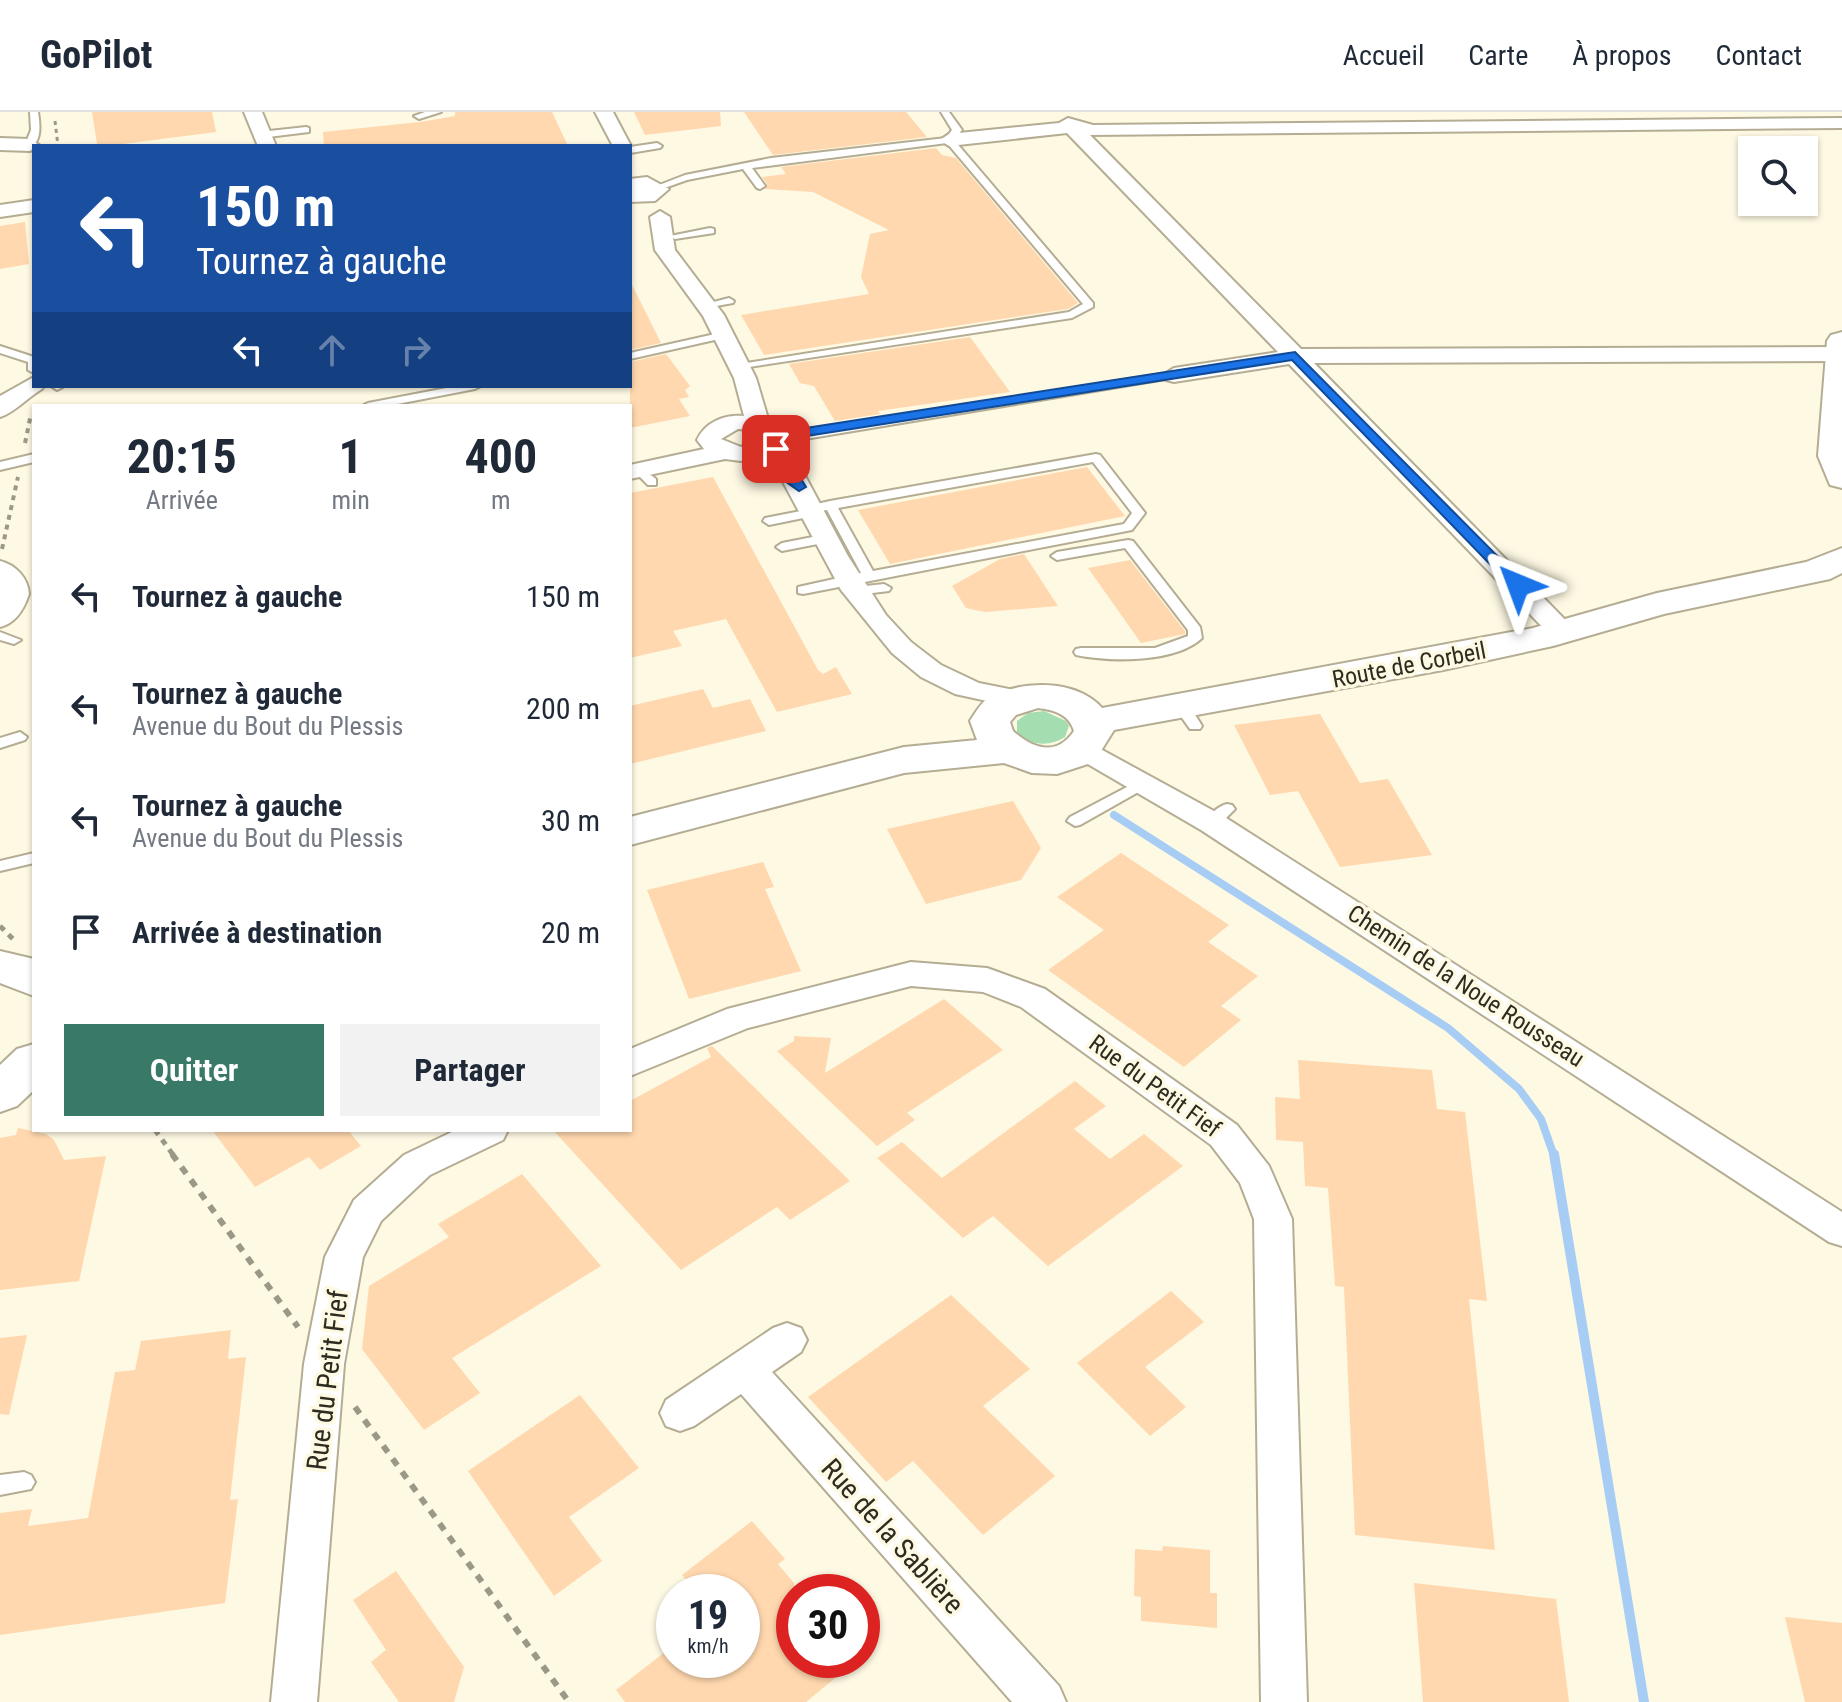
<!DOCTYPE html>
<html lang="fr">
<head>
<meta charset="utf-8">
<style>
  :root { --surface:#fff; --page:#f2f2f3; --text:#1f2937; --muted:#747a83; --line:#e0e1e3; --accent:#397967 }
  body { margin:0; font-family:"Roboto Condensed",sans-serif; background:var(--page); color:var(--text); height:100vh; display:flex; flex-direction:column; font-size:30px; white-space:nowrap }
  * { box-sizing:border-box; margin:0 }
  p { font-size:26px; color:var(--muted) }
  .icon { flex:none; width:44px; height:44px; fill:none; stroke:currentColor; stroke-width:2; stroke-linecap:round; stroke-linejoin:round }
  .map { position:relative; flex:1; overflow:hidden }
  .sheet { position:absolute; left:32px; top:292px; width:600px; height:728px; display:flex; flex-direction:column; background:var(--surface); border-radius:0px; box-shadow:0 2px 6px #0004 }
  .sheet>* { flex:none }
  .hud { position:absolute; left:32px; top:32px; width:600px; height:244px; border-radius:0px; box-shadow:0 2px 6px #0004; background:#1a4fa0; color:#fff; overflow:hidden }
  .fabs { position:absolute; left:1738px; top:24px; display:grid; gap:16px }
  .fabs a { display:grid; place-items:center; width:80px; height:80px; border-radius:0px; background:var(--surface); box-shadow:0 2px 6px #0004; font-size:40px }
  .speed { position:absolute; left:656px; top:1462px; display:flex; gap:16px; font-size:40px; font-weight:700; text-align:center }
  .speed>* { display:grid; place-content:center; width:104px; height:104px; border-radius:50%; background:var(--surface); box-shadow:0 2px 6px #0004; line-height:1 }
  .speed small { font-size:20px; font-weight:400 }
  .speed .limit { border:12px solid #d22; background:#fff; color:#111 }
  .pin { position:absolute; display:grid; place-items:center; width:68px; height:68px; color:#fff; margin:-34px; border-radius:16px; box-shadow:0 4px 12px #0006 }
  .me { position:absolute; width:88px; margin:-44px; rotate:316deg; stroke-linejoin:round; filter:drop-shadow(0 0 6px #0008) }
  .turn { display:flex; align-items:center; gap:28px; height:168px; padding:0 32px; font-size:36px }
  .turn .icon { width:104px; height:104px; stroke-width:2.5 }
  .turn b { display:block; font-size:56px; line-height:68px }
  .lanes { display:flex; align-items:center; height:76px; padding:0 32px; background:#0003; justify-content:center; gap:40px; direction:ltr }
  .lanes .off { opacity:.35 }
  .eta { display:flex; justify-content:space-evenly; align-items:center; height:136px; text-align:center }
  .eta b { font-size:48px; font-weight:700; line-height:56px }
  .button { display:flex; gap:16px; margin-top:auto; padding:16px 32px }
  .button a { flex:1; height:92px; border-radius:0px; background:var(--accent); color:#fff; font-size:32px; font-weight:700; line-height:92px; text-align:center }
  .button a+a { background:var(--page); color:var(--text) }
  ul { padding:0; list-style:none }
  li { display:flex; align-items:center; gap:24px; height:112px; padding:0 32px }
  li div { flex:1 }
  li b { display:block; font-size:30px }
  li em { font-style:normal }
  header { display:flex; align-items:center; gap:48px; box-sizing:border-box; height:112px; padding:0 40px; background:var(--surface); border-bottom:2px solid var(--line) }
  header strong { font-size:38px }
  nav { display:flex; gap:44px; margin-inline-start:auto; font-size:28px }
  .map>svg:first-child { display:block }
  .green { fill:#a3ddb0 }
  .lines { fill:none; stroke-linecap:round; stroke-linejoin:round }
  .stream-far1 { stroke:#a8cdf5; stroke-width:8 }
  .stream { stroke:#a8cdf5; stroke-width:10 }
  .building { fill:#ffd8af }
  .lane-casing { stroke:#b4ad93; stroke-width:4 }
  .street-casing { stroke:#b4ad93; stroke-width:4 }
  .secondary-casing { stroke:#b4ad93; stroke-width:4 }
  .path-far3 { stroke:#9b9887; stroke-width:3; stroke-dasharray:4 4; stroke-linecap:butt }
  .path-far2 { stroke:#9b9887; stroke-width:4; stroke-dasharray:5 5; stroke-linecap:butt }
  .path-far1 { stroke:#9b9887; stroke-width:5; stroke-dasharray:6 6; stroke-linecap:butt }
  .path { stroke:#9b9887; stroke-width:6; stroke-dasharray:8 8; stroke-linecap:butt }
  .lane { fill:#fff; fill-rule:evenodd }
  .street { fill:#fff; fill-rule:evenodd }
  .secondary { fill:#fff; fill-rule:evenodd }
  .route { fill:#1a73e8; stroke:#114b97; stroke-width:2 }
  .labels { text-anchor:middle; stroke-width:7; stroke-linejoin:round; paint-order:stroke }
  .street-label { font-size:24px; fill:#2e2c21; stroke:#fef9e3 }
  .near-street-label { font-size:28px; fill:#2e2c21; stroke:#fef9e3 }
</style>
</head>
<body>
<header>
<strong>GoPilot</strong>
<nav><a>Accueil</a><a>Carte</a><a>À propos</a><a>Contact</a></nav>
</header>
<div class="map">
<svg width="1842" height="1590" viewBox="0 0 1842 1590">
  <rect width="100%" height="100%" fill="#fef9e3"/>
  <!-- green -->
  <path class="green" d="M1044,599L1066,609L1069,614L1065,625C1049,635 1030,634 1017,620V609L1028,601Z"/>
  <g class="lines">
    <!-- stream-far1 -->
    <polyline class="stream-far1" points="1114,703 1448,916 1519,977 1541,1007 1554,1044"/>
    <!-- stream -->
    <polyline class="stream" points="1554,1042 1644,1590"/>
  </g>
  <!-- building -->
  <g class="building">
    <polygon points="92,0 212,0 216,20 115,33 97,32"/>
    <polygon points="455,0 552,0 568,34 324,34 323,20 420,10 455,4"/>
    <polygon points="634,0 720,0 721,14 645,23"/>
    <polygon points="744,0 906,0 927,25 773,43"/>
    <polygon points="936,36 942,43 956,46 1078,191 1068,197 764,243 741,203 869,182 861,165 870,122 889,118 813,80 765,77 767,72 762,65 786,62 781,55"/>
    <polygon points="25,110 29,152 0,157 0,114"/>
    <polygon points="630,169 661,231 630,238"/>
    <polygon points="970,225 1010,280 878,299 880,302 835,309 814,274 800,271 789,252"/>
    <polygon points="666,242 690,274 685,278 689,285 679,287 690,304 630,316 630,250"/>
    <polygon points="1087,355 1125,404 890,452 858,398"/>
    <polygon points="713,365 818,558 823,562 836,555 852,582 777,600 726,507 673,519 682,534 630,546 630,381"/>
    <polygon points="1024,442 1058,494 985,500 966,496 952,474 1000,447"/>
    <polygon points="1130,448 1185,519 1185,522 1141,531 1088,456"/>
    <polygon points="703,577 713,596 750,587 766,619 630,652 630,594"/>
    <polygon points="1320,602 1360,671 1388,667 1432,743 1340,755 1298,679 1270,683 1234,613"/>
    <polygon points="1013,689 1041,736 1021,768 926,792 887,717"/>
    <polygon points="1121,741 1229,813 1208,830 1258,864 1221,894 1241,908 1184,955 1048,858 1104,818 1057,785"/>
    <polygon points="763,750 774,775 765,777 801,859 689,887 647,778"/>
    <polygon points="944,887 1003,938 907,1001 915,1008 877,1034 777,939 794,929 794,924 831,926 825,961"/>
    <polygon points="712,934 850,1069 790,1108 777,1095 681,1158 553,1018 630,1018 630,989 711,945 707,936"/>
    <polygon points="1298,948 1432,958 1437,997 1465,1000 1487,1189 1469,1187 1495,1438 1355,1423 1344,1175 1335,1174 1328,1076 1305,1074 1303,1030 1276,1028 1275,985 1300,987"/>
    <polygon points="1075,969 1106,994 1074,1017 1110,1047 1144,1022 1183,1054 1048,1154 993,1104 963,1126 877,1046 902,1030 942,1066"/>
    <polygon points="18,1016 46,1022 54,1028 64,1048 106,1044 79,1169 0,1178 0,1026 16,1023"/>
    <polygon points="212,1018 348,1018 361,1034 320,1058 309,1045 255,1075"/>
    <polygon points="522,1062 601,1154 452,1246 480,1281 424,1318 362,1237 369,1174 449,1125 438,1112"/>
    <polygon points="1171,1179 1204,1210 1145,1255 1186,1295 1150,1324 1077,1251"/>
    <polygon points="951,1183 1030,1257 983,1294 1055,1364 983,1423 913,1349 886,1370 808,1285"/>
    <polygon points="231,1218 228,1247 246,1245 230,1388 238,1387 225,1491 0,1523 0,1401 32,1397 28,1414 88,1406 115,1260 135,1258 141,1229"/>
    <polygon points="27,1223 9,1303 0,1302 0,1226"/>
    <polygon points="580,1283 639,1356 569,1405 602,1449 554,1484 468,1359"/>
    <polygon points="752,1409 785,1447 778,1452 794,1471 794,1548 857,1548 806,1590 625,1590 616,1578 674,1533 674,1548 742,1548 742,1480 697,1480 682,1463"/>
    <polygon points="1163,1434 1210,1438 1210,1481 1217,1481 1217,1516 1141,1509 1141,1485 1134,1484 1135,1437 1162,1439"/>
    <polygon points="396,1459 464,1555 454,1590 399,1590 371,1550 386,1538 353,1488"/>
    <polygon points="1414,1471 1556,1487 1569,1590 1423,1590"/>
    <polygon points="1785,1505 1842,1511 1842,1590 1805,1590"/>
  </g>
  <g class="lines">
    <!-- lane casing -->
    <g class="lane-casing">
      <g id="lane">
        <path d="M30,0H38C40,13 42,29 30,36L25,33L31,18Z"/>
        <polygon points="425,0 441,0 419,7 414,4"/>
        <polygon points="941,0 949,0 962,18 954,28 1093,191 1093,195 1072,206 736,257 734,255 740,252 1069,200 1083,192 947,31 752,56 765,74 760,77 757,76 743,57 687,68 659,78 654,75 685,63 771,46 946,26 952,18"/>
        <polygon points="306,15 309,16 309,20 260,26 255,23 260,20"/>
        <polygon points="657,31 662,34 660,36 630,41 630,35"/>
        <polygon points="710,116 714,117 714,121 675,127 670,124"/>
        <polygon points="729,186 734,189 733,191 711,195 706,192"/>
        <polygon points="724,220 729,223 728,225 630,247 630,241"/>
        <polygon points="0,234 34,245 34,261 28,258 28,250 0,241"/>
        <polygon points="1174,260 1178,261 1178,265 769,333 763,329 769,325"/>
        <polygon points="51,274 63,274 63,275 57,278"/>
        <polygon points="457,274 481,274 475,277 387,294 362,294 368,291"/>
        <polygon points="34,342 34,350 0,358 0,350"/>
        <path d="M1096,342L1100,343L1145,401L1132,418L803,482L798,481V475L861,461L827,398L820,399L818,403L769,413L763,409L765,406L806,398L808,394L830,389ZM1093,350L1132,401L1124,412L873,459L838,396Z"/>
        <polygon points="639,354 656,367 656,373 648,373 633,358"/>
        <polygon points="828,422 833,423 833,429 782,439 776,435 782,431"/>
        <path d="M1128,428L1133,429L1200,515L1202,526C1176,551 1110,550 1076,543L1074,540L1076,537L1081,536H1155L1188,524V518L1125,436L1057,448L1051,444L1057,440Z"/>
        <polygon points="884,472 891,476 889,479 856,483 849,479 856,475"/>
        <polygon points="0,520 21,528 14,532 0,528"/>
        <path d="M1182,592C1191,594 1197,606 1202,614L1200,617H1190L1175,596L1177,593Z"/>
        <polygon points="20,620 27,625 25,628 0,636 0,626"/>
        <polygon points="1144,666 1151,671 1149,674 1080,713 1075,714 1067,709 1070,705"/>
        <path d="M1227,692L1232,693L1235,697L1217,715H1207L1204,711C1209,703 1218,694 1227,692Z"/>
        <polygon points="34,741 34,751 0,759 0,749"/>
        <polygon points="24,1360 31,1363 35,1370 31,1377 0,1383 0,1363"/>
      </g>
    </g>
    <!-- street casing -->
    <g class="street-casing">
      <g id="street">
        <polygon points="244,0 262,0 276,34 258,34"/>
        <polygon points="595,0 613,0 631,34 630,36 613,34"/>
        <polygon points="1068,6 1093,13 1842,6 1842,16 1090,23 1301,237 1842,235 1842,249 1314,251 1576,519 1572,525 1552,525 1289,252 1174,270 1166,268 1163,263 1174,256 1278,240 1067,21 949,34 940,28 949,22 1059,11"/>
        <polygon points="0,26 30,27 39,33 30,39 0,38"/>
        <polygon points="647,65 669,77 655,89 630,90 630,67"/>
        <polygon points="34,88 34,100 0,105 0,93"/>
        <path d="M660,99L670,105L675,138L724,203L756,266L769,310L794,343L848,444L886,503L911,530L941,553L979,571L1029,581L1033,587L1029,593L1019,596L955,582L921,565L892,541L841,478L768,342L741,349L725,347L630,367V353L704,337L697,328C705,310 725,302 744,304L734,266L703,204L655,138L650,105ZM738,317L751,318L758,325L741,335L721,327Z"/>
        <path d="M34,265V274H44L42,277C28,285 14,301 0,305V284Z"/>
        <path d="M0,449C16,453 28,466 29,482C24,497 16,511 0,515Z"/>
        <polygon points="1084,628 1223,704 1842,1100 1842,1134 1829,1130 1201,718 1074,644 1069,637 1074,630"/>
        <polygon points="911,850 987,856 1045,877 1237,1013 1269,1054 1292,1107 1307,1590 1261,1590 1254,1107 1240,1071 1211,1033 1021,895 983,880 911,874 748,916 630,964 630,937 727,897"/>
        <polygon points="456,1018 508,1018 503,1028 430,1063 381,1109 363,1145 344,1252 317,1590 271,1590 304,1252 325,1145 354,1088 404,1043"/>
        <polygon points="787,1211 801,1216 807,1228 801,1240 772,1260 1059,1574 1066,1590 1012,1590 741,1282 694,1314 680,1319 666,1314 660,1301 666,1288 773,1216"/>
      </g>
    </g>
    <!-- secondary casing -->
    <g class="secondary-casing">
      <g id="secondary">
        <polygon points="1842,220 1842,376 1830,373 1818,344 1827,229 1831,223"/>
        <path d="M1842,436V461L1830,467L1664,502L1553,534L1443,558L1114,618L1094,650L1057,662L1032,661L1004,651L904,661L630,733V705L904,635L977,628L970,609C975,601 982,589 990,585C1023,568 1076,567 1102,596L1533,516L1657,481L1806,450ZM1038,596C1054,598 1069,602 1074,619C1057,644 1034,638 1013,619L1010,610L1016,603Z"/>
        <polygon points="0,839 34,847 34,884 0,871"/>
        <polygon points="34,932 34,978 17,994 0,1000 0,953 17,937"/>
      </g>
    </g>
    <!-- path-far3 -->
    <polyline class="path-far3" points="55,9 58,34"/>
    <!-- path-far2 -->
    <g class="path-far2">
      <polyline points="25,331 31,302"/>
      <polyline points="2,437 18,365"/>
    </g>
    <!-- path-far1 -->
    <g class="path-far1">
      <polyline points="0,814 13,827"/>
      <polyline points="155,1018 174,1044"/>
    </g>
    <!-- path -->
    <g class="path">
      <polyline points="172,1042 298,1215"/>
      <polyline points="355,1295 569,1590"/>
    </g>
    <!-- lane -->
    <use href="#lane" class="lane"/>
    <!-- street -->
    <use href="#street" class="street"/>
    <!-- secondary -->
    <use href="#secondary" class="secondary"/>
  </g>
  <!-- route -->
  <polygon class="route" points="1295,240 1523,470 1523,476 1513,476 1292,248 794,326 760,340 780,354 769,337 781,334 806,375 799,379 744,340 764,326 793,318"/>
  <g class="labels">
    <!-- street labels -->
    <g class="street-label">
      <text transform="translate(1409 553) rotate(-11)" y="8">Route de Corbeil</text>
      <text transform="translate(1466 874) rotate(33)" y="8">Chemin de la Noue Rousseau</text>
      <text transform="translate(1155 974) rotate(36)" y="8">Rue du Petit Fief</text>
    </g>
    <!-- near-street labels -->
    <g class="near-street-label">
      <text transform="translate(327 1268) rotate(-83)" y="10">Rue du Petit Fief</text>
      <text transform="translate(893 1424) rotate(48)" y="10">Rue de la Sablière</text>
    </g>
  </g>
</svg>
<div class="fabs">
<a><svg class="icon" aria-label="search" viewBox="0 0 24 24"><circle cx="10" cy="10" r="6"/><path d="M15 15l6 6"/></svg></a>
</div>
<div class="speed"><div>19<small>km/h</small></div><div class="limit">30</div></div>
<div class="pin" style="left:776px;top:337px;background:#d93025"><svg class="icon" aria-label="arrive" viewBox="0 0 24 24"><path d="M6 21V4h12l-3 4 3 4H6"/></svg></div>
<svg class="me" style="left:1518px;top:473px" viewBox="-20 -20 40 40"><path d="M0-17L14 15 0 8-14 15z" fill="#1a73e8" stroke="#fff" stroke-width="4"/></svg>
<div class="hud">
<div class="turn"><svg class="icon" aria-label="left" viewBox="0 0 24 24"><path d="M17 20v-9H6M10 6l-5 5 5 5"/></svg><div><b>150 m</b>Tournez à gauche</div></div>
<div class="lanes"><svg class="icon" aria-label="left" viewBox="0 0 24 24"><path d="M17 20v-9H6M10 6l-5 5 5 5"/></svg><svg class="icon off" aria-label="ahead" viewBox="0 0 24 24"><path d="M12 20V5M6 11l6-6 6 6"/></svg><svg class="icon off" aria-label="right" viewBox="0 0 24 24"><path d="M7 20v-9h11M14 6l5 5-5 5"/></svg></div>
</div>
<section class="sheet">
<div class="eta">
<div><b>20:15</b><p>Arrivée</p></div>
<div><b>1</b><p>min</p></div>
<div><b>400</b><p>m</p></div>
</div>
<ul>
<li><svg class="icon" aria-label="left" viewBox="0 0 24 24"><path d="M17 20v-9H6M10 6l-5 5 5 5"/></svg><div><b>Tournez à gauche</b></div><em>150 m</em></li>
<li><svg class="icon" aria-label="left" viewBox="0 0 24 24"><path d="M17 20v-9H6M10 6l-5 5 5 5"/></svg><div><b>Tournez à gauche</b><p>Avenue du Bout du Plessis</p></div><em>200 m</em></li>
<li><svg class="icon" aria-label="left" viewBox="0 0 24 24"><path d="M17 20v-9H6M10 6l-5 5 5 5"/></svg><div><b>Tournez à gauche</b><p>Avenue du Bout du Plessis</p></div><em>30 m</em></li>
<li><svg class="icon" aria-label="arrive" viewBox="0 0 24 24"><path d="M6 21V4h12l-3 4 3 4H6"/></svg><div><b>Arrivée à destination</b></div><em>20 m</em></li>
</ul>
<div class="button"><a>Quitter</a><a>Partager</a></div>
</section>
</div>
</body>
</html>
